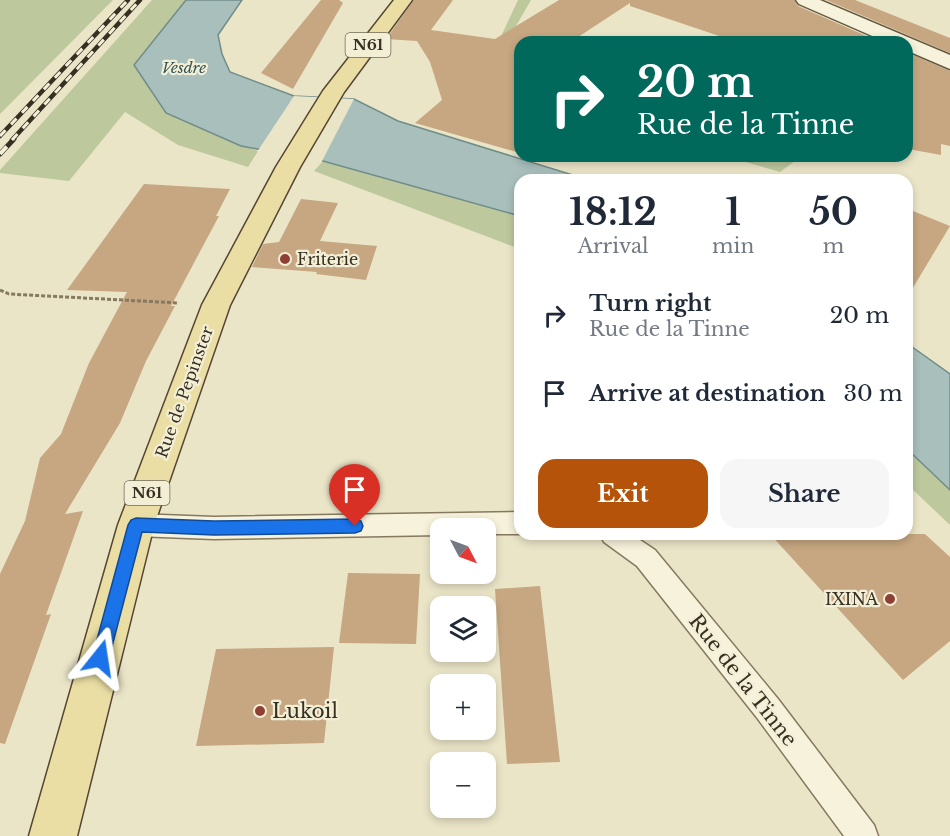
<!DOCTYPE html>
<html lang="en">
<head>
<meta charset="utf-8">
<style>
  :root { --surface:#fff; --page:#f6f6f7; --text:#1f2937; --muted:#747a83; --accent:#b45309 }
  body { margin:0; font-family:"Libre Baskerville",serif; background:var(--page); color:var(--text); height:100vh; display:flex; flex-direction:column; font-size:22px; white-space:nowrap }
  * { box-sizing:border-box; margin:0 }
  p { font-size:20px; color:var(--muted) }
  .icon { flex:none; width:33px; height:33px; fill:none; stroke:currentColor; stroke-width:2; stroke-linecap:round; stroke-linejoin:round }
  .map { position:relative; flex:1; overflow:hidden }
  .details { position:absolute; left:514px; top:174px; width:399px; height:366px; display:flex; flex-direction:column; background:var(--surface); border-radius:18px; box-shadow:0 3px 9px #0003 }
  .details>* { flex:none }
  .top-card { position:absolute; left:514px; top:36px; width:399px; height:126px; border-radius:18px; box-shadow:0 3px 9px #0003; background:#00695c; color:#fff; overflow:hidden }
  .needle { width:39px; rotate:131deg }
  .tools { position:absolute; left:430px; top:518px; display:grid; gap:12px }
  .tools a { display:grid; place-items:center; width:66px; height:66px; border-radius:12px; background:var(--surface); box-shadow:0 3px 9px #0003; font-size:30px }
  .pin { position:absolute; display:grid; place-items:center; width:51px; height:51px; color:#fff; margin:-62px -26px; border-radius:50% 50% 50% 0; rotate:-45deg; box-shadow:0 0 6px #0007 }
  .pin .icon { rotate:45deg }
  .me { position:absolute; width:66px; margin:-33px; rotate:15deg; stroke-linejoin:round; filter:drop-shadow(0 0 4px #0008) }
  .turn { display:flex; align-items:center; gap:21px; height:126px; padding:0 24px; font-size:27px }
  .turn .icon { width:78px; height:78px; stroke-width:2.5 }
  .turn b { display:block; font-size:42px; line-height:51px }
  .eta { display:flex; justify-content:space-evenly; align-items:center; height:102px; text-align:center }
  .eta b { font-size:36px; font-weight:800; line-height:42px }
  .cta { display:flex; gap:12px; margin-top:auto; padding:12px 24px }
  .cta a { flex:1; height:69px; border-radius:18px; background:var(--accent); color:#fff; font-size:24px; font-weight:800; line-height:69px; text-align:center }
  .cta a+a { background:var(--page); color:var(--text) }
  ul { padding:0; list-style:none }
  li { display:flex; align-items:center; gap:18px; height:78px; padding:0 24px }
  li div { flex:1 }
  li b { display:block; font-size:22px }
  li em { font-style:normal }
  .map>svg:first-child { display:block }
  .green { fill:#bdc89d }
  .water { fill:#a9bfbc; stroke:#708d8a; stroke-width:1.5 }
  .pier { fill:#ebe5c8 }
  .building { fill:#c6a781 }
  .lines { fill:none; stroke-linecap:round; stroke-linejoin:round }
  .lane-casing { stroke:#85795f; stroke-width:3 }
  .secondary-casing { stroke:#675a42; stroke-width:3 }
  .primary-casing { stroke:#544632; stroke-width:3 }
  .path { stroke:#85795f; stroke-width:3; stroke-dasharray:4 2; stroke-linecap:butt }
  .lane { fill:#f6f2db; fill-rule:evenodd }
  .secondary { fill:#f6f2db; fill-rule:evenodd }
  .primary { fill:#eadea4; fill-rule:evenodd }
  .rail-far1-casing { stroke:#372f21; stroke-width:4.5 }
  .rail-casing { stroke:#372f21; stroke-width:5 }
  .rail-far1 { stroke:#f3efd7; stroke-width:3; stroke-dasharray:8; stroke-linecap:butt }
  .rail { stroke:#f3efd7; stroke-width:4; stroke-dasharray:10; stroke-linecap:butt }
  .route { fill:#1a73e8; stroke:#114b97; stroke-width:1.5 }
  .poi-dot { fill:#8f4034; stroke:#f3efd7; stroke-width:2 }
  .labels { text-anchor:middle; stroke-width:4.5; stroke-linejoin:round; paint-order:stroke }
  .shield { fill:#f3efd7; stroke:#6f6958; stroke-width:1.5 }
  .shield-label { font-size:15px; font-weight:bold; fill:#372f21 }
  .far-water-label { font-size:15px; font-style:italic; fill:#315355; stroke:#f3efd7 }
  .poi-label { font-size:16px; fill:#372f21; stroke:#f3efd7; text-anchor:start }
  .street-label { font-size:16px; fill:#372f21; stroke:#f3efd7 }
  .near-street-label { font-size:20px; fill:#372f21; stroke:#f3efd7 }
  .near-poi-label { font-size:20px; fill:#372f21; stroke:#f3efd7; text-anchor:start }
</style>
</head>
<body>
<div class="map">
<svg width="950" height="836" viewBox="0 0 950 836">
  <rect width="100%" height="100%" fill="#ebe5c8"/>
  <!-- green -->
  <g class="green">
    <polygon points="0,0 113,0 0,114"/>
    <polygon points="152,0 186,0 134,65 166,113 258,151 248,167 178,145 125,112 69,181 0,173 0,170"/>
    <polygon points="518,0 531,0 508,40 520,47 520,85 505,88 497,45"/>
    <polygon points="725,156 794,156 799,158 780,172"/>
    <polygon points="323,161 520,216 520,249 314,171"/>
    <polygon points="908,450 950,490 950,525 908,485"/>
  </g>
  <!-- water -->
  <g class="water">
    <polygon points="186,0 242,0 218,35 222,54 230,72 294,96 354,99 398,121 589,180 520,180 520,216 323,161 241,146 166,113 134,65"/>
    <polygon points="908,344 950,374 950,490 908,450"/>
  </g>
  <!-- pier -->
  <polygon class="pier" points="294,96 354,99 321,163 257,152"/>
  <!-- building -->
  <g class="building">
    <polygon points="321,0 339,0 343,3 293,89 261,73"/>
    <polygon points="414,0 453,0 431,30 495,39 559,0 794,0 798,6 880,42 737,42 630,6 630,3 572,41 560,37 520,41 520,153 415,123 442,100 430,62 417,41 386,39"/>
    <polygon points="826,0 855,0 950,38 950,53"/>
    <polygon points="908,53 950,71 950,146 941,144 941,155 908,149"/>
    <polygon points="144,184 230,189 216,216 219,216 171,306 175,306 146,361 120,423 65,514 83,511 46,615 51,614 5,744 0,743 0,574 25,521 40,458 61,434 89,363 127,292 67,290"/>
    <polygon points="301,199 338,203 320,241 377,246 366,280 316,274 317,272 252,267 263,244 279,242"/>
    <polygon points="908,209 950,226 908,296"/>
    <polygon points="770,534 925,534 950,557 950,641 903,680"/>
    <polygon points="348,573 420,574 416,644 339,643"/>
    <polygon points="540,586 560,762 507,764 495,589"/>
    <polygon points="334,647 324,743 196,746 216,649"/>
  </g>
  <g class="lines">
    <!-- lane casing -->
    <g class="lane-casing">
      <g id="lane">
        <polygon points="520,512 520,534 486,534 486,528 441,528 441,535 214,539 136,536 128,532 124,525 128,518 136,514 214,517"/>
        <polygon points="600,534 631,534 655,550 778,699 874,825 878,836 844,836 758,719 637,566 604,542"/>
      </g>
    </g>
    <!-- secondary casing -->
    <g class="secondary-casing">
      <polygon id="secondary" points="796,0 820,0 950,55 950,69 908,51 908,42 886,42 799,4"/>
    </g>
    <!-- primary casing -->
    <g class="primary-casing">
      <polygon id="primary" points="394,0 412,0 344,92 300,167 230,305 154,525 77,836 29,836 118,525 202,305 276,167 323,91"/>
    </g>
    <!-- path -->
    <polyline class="path" points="0,290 9,294 179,303"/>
    <!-- lane -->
    <use href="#lane" class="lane"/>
    <!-- secondary -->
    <use href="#secondary" class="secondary"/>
    <!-- primary -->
    <use href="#primary" class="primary"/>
    <!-- rail-far1 casing -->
    <g class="rail-far1-casing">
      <g id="rail-far1">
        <polyline points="0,136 128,0"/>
        <polyline points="12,140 140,0"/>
      </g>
    </g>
    <!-- rail casing -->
    <g class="rail-casing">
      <polyline id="rail" points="0,154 14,139"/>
    </g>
    <!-- rail-far1 -->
    <use href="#rail-far1" class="rail-far1"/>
    <!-- rail -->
    <use href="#rail" class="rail"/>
  </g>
  <!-- route -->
  <polygon class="route" points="136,518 214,521 355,519 361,521 363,526 361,531 355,533 214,535 142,532 109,658 106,664 100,667 94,664 92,658 128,525 131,520"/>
  <!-- markers -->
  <g class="poi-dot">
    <circle cx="285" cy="259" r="6"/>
    <circle cx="890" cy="599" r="6"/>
    <circle cx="260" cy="711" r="6"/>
  </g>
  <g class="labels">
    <!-- shield labels -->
    <g class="shield">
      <rect x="345.5" y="33" width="45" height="24" rx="4.5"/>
      <rect x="124.5" y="481" width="45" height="24" rx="4.5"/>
    </g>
    <g class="shield-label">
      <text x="368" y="50">N61</text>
      <text x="147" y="498">N61</text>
    </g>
    <!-- far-water labels -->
    <g class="far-water-label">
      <text x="184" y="73">Vesdre</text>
    </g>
    <!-- poi labels -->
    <g class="poi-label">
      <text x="297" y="265">Friterie</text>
      <text x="878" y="605" text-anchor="end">IXINA</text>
    </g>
    <!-- street labels -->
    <g class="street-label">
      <text transform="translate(184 392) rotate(-70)" y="6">Rue de Pepinster</text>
    </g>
    <!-- near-street labels -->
    <g class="near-street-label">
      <text transform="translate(743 680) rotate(52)" y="7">Rue de la Tinne</text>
    </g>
    <!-- near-poi labels -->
    <g class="near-poi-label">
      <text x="272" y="718">Lukoil</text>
    </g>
  </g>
</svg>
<div class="tools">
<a><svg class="needle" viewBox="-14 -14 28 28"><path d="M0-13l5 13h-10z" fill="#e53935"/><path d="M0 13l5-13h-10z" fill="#747a83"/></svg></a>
<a><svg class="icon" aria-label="layers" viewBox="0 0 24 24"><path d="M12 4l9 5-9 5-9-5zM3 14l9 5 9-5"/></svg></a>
<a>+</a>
<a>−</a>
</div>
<div class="pin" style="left:355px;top:526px;background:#d93025"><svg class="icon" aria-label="arrive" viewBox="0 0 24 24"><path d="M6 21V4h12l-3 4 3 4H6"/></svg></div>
<svg class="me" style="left:100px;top:658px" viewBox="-20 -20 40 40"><path d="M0-17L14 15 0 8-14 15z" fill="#1a73e8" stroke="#fff" stroke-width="4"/></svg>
<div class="top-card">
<div class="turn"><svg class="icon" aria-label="right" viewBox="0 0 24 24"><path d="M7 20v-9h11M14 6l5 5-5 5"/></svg><div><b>20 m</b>Rue de la Tinne</div></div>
</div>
<section class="details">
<div class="eta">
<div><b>18:12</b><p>Arrival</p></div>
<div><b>1</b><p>min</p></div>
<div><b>50</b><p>m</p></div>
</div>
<ul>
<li><svg class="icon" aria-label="right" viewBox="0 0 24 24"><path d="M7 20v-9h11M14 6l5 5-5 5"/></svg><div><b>Turn right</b><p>Rue de la Tinne</p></div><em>20 m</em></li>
<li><svg class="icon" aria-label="arrive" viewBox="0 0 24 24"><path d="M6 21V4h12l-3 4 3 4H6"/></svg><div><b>Arrive at destination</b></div><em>30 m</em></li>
</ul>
<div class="cta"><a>Exit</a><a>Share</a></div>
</section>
</div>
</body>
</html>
